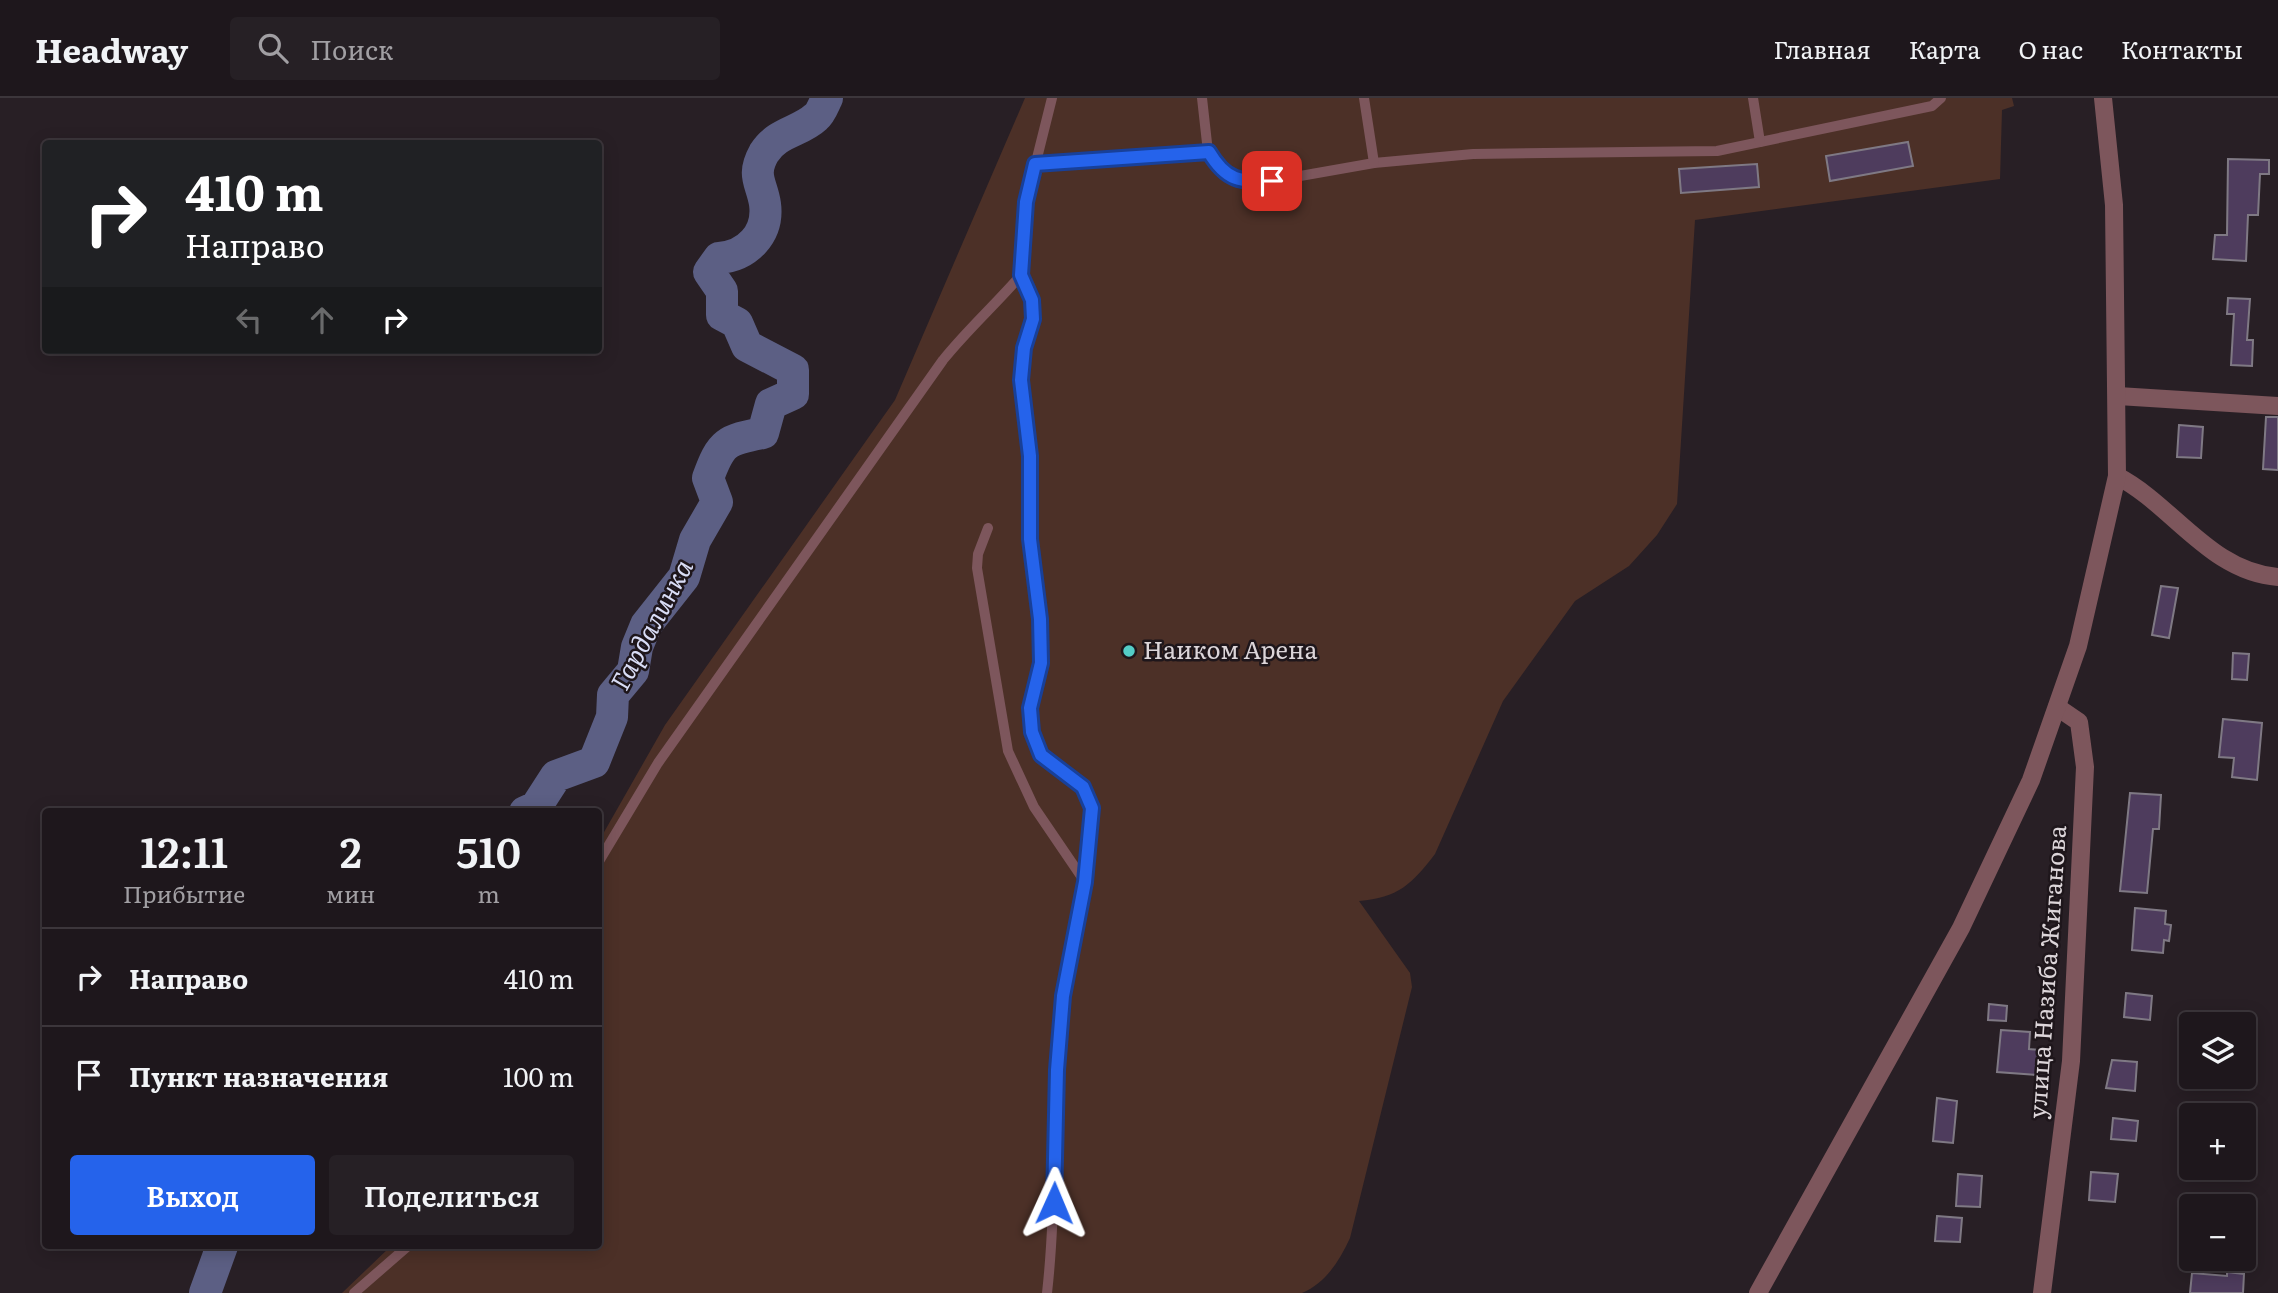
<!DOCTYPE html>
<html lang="ru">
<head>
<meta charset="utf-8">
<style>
  :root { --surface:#1e171c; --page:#262025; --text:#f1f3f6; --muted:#a19fa3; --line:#3c363b; --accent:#2563eb }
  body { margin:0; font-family:Literata,serif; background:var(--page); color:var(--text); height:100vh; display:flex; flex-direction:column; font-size:26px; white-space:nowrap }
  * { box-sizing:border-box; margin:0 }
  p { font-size:23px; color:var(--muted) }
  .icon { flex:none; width:38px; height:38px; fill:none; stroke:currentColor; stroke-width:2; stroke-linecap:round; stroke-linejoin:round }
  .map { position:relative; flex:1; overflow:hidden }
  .panel { position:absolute; left:42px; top:710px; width:560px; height:441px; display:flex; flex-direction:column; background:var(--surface); border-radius:7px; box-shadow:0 4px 18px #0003,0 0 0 2px var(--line) }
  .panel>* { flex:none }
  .banner { position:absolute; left:42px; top:42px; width:560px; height:214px; border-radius:7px; box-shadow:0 4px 18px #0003,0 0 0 2px var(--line); background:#202124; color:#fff; overflow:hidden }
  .fabs { position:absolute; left:2179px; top:914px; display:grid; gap:14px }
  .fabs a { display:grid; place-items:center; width:77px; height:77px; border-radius:7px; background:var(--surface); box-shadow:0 4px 18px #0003,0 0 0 2px var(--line); font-size:35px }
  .pin { position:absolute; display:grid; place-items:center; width:60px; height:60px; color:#fff; margin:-30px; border-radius:14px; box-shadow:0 4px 10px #0006 }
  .me { position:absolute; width:77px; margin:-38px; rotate:1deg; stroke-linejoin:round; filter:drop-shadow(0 0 5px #0008) }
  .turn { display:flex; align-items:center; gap:24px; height:147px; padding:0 28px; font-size:32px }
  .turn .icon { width:91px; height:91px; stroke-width:2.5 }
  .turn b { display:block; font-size:49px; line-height:60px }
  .lanes { display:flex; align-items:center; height:66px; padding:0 28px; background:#0003; justify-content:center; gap:35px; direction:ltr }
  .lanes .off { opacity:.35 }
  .eta { display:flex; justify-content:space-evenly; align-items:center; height:119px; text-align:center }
  .eta b { font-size:42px; font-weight:600; line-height:49px }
  .action { display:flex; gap:14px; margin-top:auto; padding:14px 28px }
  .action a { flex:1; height:80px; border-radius:7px; background:var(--accent); color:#fff; font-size:28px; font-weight:600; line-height:80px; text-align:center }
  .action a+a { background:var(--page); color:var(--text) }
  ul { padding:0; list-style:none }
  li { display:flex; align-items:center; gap:21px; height:98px; padding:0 28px; border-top:2px solid var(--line) }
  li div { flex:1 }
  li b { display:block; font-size:26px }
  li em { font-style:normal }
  header { display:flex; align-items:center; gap:42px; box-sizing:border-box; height:98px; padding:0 35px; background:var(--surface); border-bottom:2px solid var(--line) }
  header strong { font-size:33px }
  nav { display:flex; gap:38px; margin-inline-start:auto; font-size:24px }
  .search { width:490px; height:63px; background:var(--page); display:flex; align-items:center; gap:18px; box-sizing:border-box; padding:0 24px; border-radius:7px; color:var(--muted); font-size:26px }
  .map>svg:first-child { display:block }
  .green { fill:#4c3027 }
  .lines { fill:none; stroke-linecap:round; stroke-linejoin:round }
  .river { stroke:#5c5f84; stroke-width:32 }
  .building { fill:#4e3c5d; stroke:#7f7984; stroke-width:2 }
  .service { stroke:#7d565c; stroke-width:10 }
  .minor { stroke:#7d565c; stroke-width:18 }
  .tertiary { stroke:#7d565c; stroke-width:18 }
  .route-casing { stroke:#184099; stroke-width:18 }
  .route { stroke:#2563eb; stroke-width:12 }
  .poi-dot { fill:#54cdc7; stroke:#1e161b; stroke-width:2.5 }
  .labels { text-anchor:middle; stroke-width:5; stroke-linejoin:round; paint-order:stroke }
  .poi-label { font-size:24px; fill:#dcd5d9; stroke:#1e161b; text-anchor:start }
  .street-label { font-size:24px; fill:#dcd5d9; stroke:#1e161b }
  .water-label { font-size:26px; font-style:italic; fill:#d9ddf6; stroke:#1e161b }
</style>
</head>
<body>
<header>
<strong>Headway</strong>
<div class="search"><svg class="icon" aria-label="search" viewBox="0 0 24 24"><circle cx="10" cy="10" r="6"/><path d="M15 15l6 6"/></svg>Поиск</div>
<nav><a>Главная</a><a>Карта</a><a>О нас</a><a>Контакты</a></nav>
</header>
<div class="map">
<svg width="2278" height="1195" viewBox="0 0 2278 1195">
  <rect width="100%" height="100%" fill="#281f25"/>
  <!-- green -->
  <path class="green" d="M1025,0H2012L2014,8L2002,12L2000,81L1695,122L1677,406L1657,437L1629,468L1575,503L1503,603L1435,756C1412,786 1398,800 1359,803L1410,875L1412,889L1350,1140C1340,1162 1326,1185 1302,1195H342L391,1148H598L599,743L665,627L895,302Z"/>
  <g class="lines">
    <!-- river -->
    <g class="river">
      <path d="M525,714L536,709L556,678L594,664L612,619L613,597L633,573L637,549L646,527L684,479L695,442L717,404L708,380C721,344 726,342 763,335L771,306L793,296V272L747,248L737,225L722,217V193L709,174L719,160C747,158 769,136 765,106C762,85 751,78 764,55C777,34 800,34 816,19C821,15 824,6 827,0"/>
      <polyline points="205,1195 222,1148"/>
    </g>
  </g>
  <!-- building -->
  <g class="building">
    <polygon points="1908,44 1913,68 1830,83 1826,58"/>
    <polygon points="2228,61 2269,62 2269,76 2260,76 2258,117 2248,117 2246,163 2213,161 2215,137 2227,137"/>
    <polygon points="1757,66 1759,89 1681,95 1679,71"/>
    <polygon points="2228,200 2250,201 2247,242 2253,242 2252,268 2231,267 2234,216 2227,216"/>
    <polygon points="2266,319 2278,319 2278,372 2263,371"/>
    <polygon points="2179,327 2203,329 2201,360 2177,359"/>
    <polygon points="2161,488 2178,490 2169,540 2152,537"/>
    <polygon points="2233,555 2249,556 2247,582 2232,581"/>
    <polygon points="2223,621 2262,625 2257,682 2232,679 2234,660 2219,659"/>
    <polygon points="2130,695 2161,697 2159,731 2153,731 2147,795 2120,793"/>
    <polygon points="2135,810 2166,813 2165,826 2171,827 2169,843 2164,842 2163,855 2132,852"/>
    <polygon points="2126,895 2152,898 2150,922 2124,919"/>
    <polygon points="1989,906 2007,908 2006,923 1988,922"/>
    <polygon points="2001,932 2030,934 2029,951 2039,952 2037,977 1997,974"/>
    <polygon points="2112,962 2137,964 2135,993 2106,990"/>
    <polygon points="1937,1000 1957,1003 1953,1045 1933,1043"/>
    <polygon points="2113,1020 2138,1023 2136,1043 2111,1041"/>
    <polygon points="2091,1074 2118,1076 2115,1104 2089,1102"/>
    <polygon points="1958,1076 1982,1078 1980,1109 1956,1108"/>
    <polygon points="1937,1118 1962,1120 1960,1144 1935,1143"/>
    <polygon points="2227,1174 2244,1176 2243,1195 2190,1195 2192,1175 2227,1178"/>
  </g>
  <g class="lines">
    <!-- service -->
    <g class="service">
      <polyline points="1052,0 1026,104 1021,177 1032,202 1033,221 1024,250 1021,282 1030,357 1030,441 1040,521 1041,565 1030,610 1032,633 1041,657 1089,697 1092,710 1085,784"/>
      <polyline points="1202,0 1208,54 1217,69 1233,81 1252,84 1272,83 1374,65 1473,56 1717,53 1932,8 1941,0"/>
      <polyline points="1364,0 1374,65"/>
      <polyline points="1753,0 1760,44"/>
      <polyline points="1035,66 1208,54"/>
      <path d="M988,430L978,456L977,470L1008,653L1034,709L1085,784C1078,822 1068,861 1063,900C1051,998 1058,1097 1047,1195"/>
      <path d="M598,765L658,665L943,262C967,232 996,206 1021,177"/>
      <polyline points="354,1195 408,1148"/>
    </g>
    <!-- minor -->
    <g class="minor">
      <polyline points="2118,298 2278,308"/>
      <path d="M2117,378C2173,407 2210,474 2278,479"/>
      <polyline points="2042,1195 2071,963 2085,669 2079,624 2057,609"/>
    </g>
    <!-- tertiary -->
    <polyline class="tertiary" points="1758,1195 1961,830 2031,682 2078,548 2117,378 2114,107 2103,0"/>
  </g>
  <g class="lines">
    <!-- route casing -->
    <g class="route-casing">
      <path id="route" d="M1054,1105L1057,972L1063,898L1085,784L1092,710L1083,689L1041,657L1032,634L1030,610L1041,565L1040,521L1030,441V358L1021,282L1024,250L1033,221L1032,202L1021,177L1026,104L1035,66L1209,54C1226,83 1240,84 1272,83"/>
    </g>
    <!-- route -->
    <use href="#route" class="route"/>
  </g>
  <!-- markers -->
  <circle class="poi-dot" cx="1129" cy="553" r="7"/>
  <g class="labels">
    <!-- poi labels -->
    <g class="poi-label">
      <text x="1143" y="561">Наиком Арена</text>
    </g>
    <!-- street labels -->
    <g class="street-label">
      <text transform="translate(2048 874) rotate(-86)" y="8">улица Назиба Жиганова</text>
    </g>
    <!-- water labels -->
    <g class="water-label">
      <text transform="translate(652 527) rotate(-62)" y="9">Гардалинка</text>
    </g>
  </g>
</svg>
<div class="fabs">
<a><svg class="icon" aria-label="layers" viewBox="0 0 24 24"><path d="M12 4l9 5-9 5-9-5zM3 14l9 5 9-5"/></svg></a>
<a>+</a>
<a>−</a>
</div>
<div class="pin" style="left:1272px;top:83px;background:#d93025"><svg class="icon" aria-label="arrive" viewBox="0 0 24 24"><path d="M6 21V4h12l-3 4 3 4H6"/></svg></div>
<svg class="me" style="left:1054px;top:1105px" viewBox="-20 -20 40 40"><path d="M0-17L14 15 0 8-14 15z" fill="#2563eb" stroke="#fff" stroke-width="4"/></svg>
<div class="banner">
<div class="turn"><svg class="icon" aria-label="right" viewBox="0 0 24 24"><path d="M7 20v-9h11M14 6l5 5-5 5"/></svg><div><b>410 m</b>Направо</div></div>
<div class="lanes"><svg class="icon off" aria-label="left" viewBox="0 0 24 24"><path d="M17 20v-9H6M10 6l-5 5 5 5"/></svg><svg class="icon off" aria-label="ahead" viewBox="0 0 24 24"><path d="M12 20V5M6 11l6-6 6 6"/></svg><svg class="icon" aria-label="right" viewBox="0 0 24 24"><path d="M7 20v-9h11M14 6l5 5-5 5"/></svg></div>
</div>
<section class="panel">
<div class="eta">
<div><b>12:11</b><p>Прибытие</p></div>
<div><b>2</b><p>мин</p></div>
<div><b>510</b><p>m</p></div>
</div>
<ul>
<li><svg class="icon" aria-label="right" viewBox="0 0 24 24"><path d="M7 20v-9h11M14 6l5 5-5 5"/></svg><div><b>Направо</b></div><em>410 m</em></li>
<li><svg class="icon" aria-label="arrive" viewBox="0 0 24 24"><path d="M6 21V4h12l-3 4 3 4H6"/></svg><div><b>Пункт назначения</b></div><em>100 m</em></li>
</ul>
<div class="action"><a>Выход</a><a>Поделиться</a></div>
</section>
</div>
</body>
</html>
